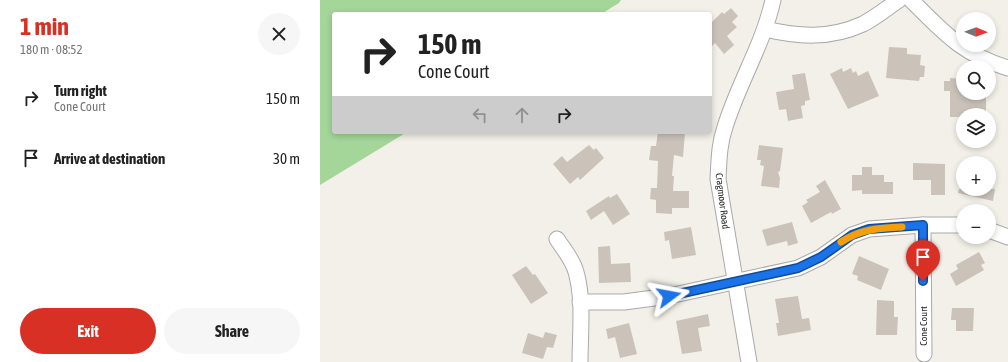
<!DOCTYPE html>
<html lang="en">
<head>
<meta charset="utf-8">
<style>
  :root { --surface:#fff; --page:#f6f6f6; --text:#222; --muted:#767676; --accent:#d93025 }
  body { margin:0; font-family:"Asap Condensed",sans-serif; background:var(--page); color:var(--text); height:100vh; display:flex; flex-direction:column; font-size:15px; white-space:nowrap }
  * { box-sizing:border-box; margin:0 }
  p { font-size:13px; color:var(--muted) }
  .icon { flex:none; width:22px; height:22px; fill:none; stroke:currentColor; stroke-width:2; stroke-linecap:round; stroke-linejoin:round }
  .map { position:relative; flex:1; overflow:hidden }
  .sheet { display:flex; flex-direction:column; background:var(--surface); width:320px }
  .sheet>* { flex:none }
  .hud { position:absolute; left:12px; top:12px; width:380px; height:122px; border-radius:4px; box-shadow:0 2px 6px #0003; background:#fff; color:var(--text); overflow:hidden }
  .needle { width:26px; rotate:91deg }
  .buttons { position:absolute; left:636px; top:12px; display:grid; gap:8px }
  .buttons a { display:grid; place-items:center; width:40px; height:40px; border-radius:50%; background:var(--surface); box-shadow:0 2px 6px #0003; font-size:20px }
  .pin { position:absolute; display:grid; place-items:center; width:34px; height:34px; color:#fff; margin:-41px -17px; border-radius:50% 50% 50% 0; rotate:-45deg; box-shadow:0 0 4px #0007 }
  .pin .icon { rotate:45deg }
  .me { position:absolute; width:44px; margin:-22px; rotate:77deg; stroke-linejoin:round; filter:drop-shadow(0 0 3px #0008) }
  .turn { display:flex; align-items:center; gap:14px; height:84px; padding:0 20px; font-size:18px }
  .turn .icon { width:52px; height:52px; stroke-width:2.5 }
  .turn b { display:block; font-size:28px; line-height:34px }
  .lanes { display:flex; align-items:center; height:38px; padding:0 20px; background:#0003; justify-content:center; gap:20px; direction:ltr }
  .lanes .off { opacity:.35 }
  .round { display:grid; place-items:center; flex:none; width:42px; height:42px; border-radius:21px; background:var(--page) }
  .headline { display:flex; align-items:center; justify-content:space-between; height:68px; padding:0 20px }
  h1 { font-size:24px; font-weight:700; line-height:30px; color:var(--accent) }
  .primary-button { display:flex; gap:8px; margin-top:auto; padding:8px 20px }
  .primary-button a { flex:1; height:46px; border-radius:24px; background:var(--accent); color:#fff; font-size:16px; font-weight:700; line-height:46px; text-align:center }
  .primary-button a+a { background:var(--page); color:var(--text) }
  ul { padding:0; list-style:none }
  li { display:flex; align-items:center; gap:12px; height:60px; padding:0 20px }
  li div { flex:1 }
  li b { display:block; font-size:15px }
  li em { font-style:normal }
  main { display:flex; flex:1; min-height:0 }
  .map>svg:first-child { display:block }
  .forest { fill:#a4d599 }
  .building { fill:#cbc3ba }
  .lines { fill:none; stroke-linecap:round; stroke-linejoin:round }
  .minor-casing { stroke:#a9a9a9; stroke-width:17 }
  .minor { stroke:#fff; stroke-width:15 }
  .route-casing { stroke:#114b97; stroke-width:10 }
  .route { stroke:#1a73e8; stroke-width:7 }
  .slow { stroke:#f59e0b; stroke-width:7 }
  .labels { text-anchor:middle; stroke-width:3; stroke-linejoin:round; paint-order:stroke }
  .street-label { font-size:10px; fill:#222; stroke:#fff }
</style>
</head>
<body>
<main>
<section class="sheet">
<div class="headline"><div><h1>1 min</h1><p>180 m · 08:52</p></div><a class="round"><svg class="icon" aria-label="close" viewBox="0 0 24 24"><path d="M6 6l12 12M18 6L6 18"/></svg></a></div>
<ul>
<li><svg class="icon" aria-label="right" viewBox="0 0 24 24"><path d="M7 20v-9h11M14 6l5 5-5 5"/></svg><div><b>Turn right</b><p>Cone Court</p></div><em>150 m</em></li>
<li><svg class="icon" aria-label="arrive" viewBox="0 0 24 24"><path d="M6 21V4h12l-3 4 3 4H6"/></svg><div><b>Arrive at destination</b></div><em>30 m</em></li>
</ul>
<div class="primary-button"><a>Exit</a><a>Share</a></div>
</section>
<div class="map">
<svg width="688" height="362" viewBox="0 0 688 362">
  <rect width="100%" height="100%" fill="#f2f0e8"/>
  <!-- forest -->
  <polygon class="forest" points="0,0 301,0 299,3 281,14 14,14 14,132 87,132 0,185"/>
  <!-- building -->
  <g class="building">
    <polygon points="411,8 418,16 412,22 417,27 407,36 414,45 404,54 395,43 390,48 390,24 402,12 404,14"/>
    <polygon points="569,47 587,48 587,54 601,55 600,65 605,66 604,77 600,77 599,81 566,78"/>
    <polygon points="522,68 523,72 531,68 533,73 536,71 538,76 548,71 559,96 528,109 510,74"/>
    <polygon points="485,73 490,100 485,101 485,105 481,106 483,118 468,121 466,109 459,110 456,92 474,89 472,75"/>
    <polygon points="630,78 643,79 643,93 666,93 666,113 643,113 643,117 630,117 630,91 624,91 624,81 630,81"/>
    <polygon points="338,132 365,132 363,157 354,155 352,176 354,176 353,191 369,191 369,208 352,208 352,214 336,213 336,200 330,199 331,188 337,188 338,161 329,160 331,146 336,146"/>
    <polygon points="269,145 274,150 276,148 284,158 260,180 258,177 250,184 233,164 242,156 247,162"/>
    <polygon points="439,145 463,148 460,171 458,172 460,178 459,188 441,186 444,166 440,165 441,160 437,160"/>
    <polygon points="593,163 625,164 625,195 611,195 611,180 593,180"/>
    <polygon points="542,167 552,167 552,175 564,175 564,182 573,182 573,194 542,194 542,190 532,191 532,175 542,175"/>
    <polygon points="505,180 521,209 512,214 511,212 491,223 482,206 488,202 486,200 500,192 496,186"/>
    <polygon points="639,189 675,189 673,201 638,193"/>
    <polygon points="297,194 310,214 293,225 284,211 271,220 266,211 289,196 290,198"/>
    <polygon points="472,222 478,243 468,246 467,241 447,246 442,230"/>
    <polygon points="371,227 376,255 352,259 349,240 345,241 344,232"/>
    <polygon points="290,246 291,264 310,263 311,282 279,283 278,247"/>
    <polygon points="659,252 665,263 661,265 664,270 636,286 630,274 638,269 636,265"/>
    <polygon points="539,256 569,269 561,290 537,280 538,276 532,274"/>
    <polygon points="206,266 213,275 215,274 228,293 211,304 192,275"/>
    <polygon points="478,296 482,319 489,318 491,330 458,336 456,323 459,323 455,299"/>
    <polygon points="557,300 574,301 574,317 578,317 577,335 556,335"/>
    <polygon points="632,308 654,308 653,331 636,331 636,320 631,320"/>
    <polygon points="388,314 390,326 378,328 382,351 362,354 356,321"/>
    <polygon points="309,323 317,354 300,358 295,337 288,339 286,329"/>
    <polygon points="225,332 237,335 233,348 227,347 223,359 202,353 208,333 223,338"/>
  </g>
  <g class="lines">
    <!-- minor casing -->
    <g class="minor-casing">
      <g id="minor">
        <path d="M591,0C623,32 643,55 688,68"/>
        <path d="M445,29C479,37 510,39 543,24C555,18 567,8 579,0"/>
        <polyline points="603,225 604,354"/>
        <polyline points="669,230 688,237"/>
        <path d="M237,239C244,250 253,260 256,272C264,300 260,333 260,362"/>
        <polyline points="260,302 304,302 349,296 478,268 501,257 532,235 549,229 603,225 643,225"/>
        <path d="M429,362L398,179C399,161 399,144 405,127C418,84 443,45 453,0"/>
      </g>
    </g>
    <!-- minor -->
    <use href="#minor" class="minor"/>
  </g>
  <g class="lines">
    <!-- route casing -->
    <g class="route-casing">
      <polyline id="route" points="349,296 478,268 501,257 532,235 549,229 603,225 603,281"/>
    </g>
    <!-- route -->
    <use href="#route" class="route"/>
    <!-- slow -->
    <path class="slow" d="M521,242C541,229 559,228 582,227"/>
  </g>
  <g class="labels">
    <!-- street labels -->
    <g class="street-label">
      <text transform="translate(403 201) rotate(83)" y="4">Cragmoor Road</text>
      <text transform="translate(603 326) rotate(-90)" y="4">Cone Court</text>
    </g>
  </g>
</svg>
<div class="buttons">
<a><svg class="needle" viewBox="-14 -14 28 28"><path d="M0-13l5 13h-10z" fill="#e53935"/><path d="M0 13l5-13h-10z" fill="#767676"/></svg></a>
<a><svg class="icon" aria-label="search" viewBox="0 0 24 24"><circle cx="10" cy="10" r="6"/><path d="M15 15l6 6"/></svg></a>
<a><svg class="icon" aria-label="layers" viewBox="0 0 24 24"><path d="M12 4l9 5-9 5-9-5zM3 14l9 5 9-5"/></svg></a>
<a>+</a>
<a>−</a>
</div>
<div class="pin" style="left:603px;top:281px;background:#d93025"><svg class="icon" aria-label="arrive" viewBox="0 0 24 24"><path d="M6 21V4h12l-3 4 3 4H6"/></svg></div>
<svg class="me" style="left:349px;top:296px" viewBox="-20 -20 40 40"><path d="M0-17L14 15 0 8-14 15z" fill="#1a73e8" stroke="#fff" stroke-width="4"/></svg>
<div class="hud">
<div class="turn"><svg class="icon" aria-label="right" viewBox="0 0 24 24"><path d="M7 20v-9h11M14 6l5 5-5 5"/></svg><div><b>150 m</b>Cone Court</div></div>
<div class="lanes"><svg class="icon off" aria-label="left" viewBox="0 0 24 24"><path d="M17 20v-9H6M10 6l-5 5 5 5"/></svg><svg class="icon off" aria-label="ahead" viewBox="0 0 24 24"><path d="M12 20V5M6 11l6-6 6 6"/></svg><svg class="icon" aria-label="right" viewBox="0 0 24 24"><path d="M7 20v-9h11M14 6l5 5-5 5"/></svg></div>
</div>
</div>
</main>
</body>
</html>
